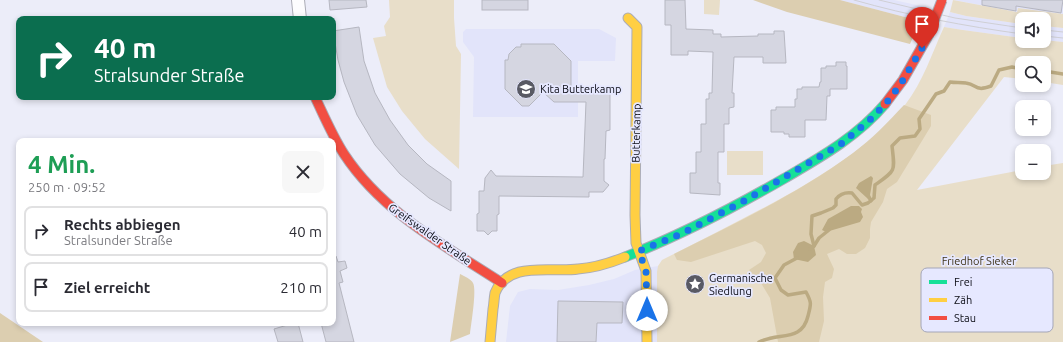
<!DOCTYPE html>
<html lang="de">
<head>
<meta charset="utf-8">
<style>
  :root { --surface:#fff; --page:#f7f7f7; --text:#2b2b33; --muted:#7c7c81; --line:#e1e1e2 }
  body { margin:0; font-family:Ubuntu,sans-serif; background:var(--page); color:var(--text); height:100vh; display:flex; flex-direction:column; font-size:15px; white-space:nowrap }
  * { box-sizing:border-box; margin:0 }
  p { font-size:13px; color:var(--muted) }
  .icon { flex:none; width:22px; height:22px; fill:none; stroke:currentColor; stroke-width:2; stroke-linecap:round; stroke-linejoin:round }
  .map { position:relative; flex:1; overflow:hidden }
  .drawer { position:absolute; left:16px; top:138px; width:320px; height:188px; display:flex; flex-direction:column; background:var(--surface); border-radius:8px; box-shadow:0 2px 6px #0003 }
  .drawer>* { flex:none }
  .top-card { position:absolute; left:16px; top:16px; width:320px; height:84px; border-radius:8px; box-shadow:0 2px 6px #0003; background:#0b6e4f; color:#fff; overflow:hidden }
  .fabs { position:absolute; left:1015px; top:12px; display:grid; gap:8px }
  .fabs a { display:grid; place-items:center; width:36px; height:36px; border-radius:8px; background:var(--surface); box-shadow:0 2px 6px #0003; font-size:20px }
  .pin { position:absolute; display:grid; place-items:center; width:34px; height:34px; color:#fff; margin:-41px -17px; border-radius:50% 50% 50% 0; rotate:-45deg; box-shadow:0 0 4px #0007 }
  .pin .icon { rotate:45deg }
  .me { position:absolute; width:44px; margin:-22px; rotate:0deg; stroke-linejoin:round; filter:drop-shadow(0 0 3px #0008) }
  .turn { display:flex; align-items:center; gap:14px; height:84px; padding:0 12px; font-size:18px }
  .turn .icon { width:52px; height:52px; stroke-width:2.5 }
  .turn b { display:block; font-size:28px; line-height:34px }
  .round { display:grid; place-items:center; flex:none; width:42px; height:42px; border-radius:8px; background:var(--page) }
  .head { display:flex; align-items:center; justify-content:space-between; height:68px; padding:0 12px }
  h1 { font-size:24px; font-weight:700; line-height:30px; color:#1e9e55 }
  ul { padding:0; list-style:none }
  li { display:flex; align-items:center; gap:12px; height:50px; margin:0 8px 6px; padding:0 4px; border:2px solid var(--line); border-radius:8px }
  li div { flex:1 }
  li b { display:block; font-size:15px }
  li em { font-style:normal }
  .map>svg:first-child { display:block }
  .built { fill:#e2e4fa }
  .green { fill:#e8dec9 }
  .forest { fill:#dcceb0 }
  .water { fill:#bbaa82 }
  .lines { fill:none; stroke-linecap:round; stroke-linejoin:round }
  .stream { stroke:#bbaa82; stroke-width:3.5 }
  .building { fill:#d5d6e1; stroke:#b6b7c1 }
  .street-casing { stroke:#abacb6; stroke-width:14 }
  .fast-casing { stroke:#abacb6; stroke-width:11 }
  .slow-casing { stroke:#abacb6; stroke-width:11 }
  .jam-casing { stroke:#abacb6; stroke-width:11 }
  .street { stroke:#fcfcfe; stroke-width:12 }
  .fast { stroke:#16e098; stroke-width:9 }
  .slow { stroke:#ffcf43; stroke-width:9 }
  .jam { stroke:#f24e42; stroke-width:9 }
  .tram { stroke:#cfcfd4; stroke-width:1 }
  .jam-bridge-casing { stroke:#abacb6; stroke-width:11; stroke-linecap:butt }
  .jam-bridge { stroke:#f24e42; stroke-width:9 }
  .route { stroke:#1a73e8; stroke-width:7; stroke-dasharray:0 12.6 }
  .labels { text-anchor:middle; stroke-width:3.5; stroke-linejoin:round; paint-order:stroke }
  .poi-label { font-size:11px; fill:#0a0b14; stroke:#e6e8ff; text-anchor:start }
  .street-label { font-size:11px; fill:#0a0b14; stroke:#e6e8ff }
  .park-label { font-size:11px; fill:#3e3216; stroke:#e6e8ff }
  .key { fill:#e6e8ff; stroke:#a4a6b8; stroke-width:1 }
  .key-label { font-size:11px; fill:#0a0b14 }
</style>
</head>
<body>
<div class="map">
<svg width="1063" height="342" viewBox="0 0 1063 342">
  <rect width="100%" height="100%" fill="#ecedf9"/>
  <!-- built -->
  <g class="built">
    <polygon points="840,0 894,0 925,7 920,21"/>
    <polygon points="954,0 1063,0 1063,14 1018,8 1017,12"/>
    <polygon points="950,12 966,16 1022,24 1022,38 963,30 944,27"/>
    <polygon points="1044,26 1063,28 1063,42 1044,40"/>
    <polygon points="466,29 599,29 616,38 615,61 578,61 578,117 473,117 474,57 463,42 463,32"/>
    <polygon points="658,266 657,342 506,342 510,306 518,292 530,289 558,290 589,285 614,279 635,270"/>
  </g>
  <!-- green -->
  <g class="green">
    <polygon points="389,0 454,0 454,18 456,46 461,54 459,169 425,139 402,111 387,87 373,38 386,36 384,26 390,17"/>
    <polygon points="704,0 720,0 719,15 704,14"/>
    <polygon points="953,0 1017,12 1018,8 1063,14 1063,28 1044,26 1044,19 1022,19 1022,24 966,16 950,12"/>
    <path d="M944,27L963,30L1022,38V41L1044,40L1063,42V85L1044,82V63H1022V79L1004,77L917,190L1022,170V173H1044V166L1063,163V342H657V272L658,266L662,260C707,237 752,215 796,190C835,167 876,141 905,105C923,82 932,53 944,27Z"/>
    <rect x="727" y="151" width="36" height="24"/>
  </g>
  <!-- forest -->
  <g class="forest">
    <polygon points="753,0 840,0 920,21 910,44 787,12"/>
    <path d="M904,105L931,115V126L897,182L887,189L883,202L871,222L870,229V238L865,248L856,254H847L839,249L827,254L834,269L832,278L825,282L823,297L824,321L819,342H778L770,298L761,283L749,270L761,262L766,253L762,245L755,241L691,262L677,260L674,254C735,223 798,194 853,153C872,139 888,122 904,105Z"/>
    <path d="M460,274C464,276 471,279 473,283C477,290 471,324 470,334L450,342Z"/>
    <polygon points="0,313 43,342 0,342"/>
  </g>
  <!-- water -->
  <g class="water">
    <polygon points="871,176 873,178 870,195 873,201 871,203 867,198 856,188 859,183"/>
    <polygon points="851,206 859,206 862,209 861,212 863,217 860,222 826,232 822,230 828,219"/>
    <polygon points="804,241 814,246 816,255 808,262 794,259 793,252 798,243"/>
  </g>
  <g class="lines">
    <!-- stream -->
    <g class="stream">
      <polyline points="1044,71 1063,74"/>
      <polyline points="814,246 819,238 829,230"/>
      <path d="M810,249L814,246L811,234L812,216L821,213L833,208L836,205V199C840,194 845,192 852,193L862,205L868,203L874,198L875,185C896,170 895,172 892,146L900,138L915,136L920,129L919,119L936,94L944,91L950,82C955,83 961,82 966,83C978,85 975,92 991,86L999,70L1012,67L1022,69"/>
      <path d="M759,342C779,332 802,342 808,316C811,304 812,303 806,292L788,295L781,290L775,278L784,265L797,258"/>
    </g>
  </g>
  <!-- building -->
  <g class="building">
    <polygon points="329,0 366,0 367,7 330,10"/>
    <rect x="482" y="0" width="46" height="10"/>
    <polygon points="665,0 685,0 686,29 713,30 713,34 721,34 721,37 758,36 758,34 774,34 774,31 784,31 786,63 763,63 763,57 734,57 732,93 734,93 734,107 729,108 729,124 724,124 724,152 718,152 718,183 720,183 720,195 690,193 690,173 696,173 696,152 701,152 701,124 706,124 706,99 709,99 709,93 712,93 713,52 688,51 688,55 671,55 671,25 665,25"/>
    <polygon points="982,0 1063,0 1061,13 1016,6 1016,11 982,5"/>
    <polygon points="359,27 364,61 375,93 390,120 408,145 427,164 451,181 451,211 429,198 400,174 375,145 357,115 344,82 338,60 333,31"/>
    <polygon points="521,44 554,44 571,61 571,89 589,90 589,87 610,87 610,130 606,131 605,159 604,159 604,181 609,185 603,192 589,192 589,197 499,196 499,214 497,215 497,231 492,231 488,235 484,231 477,231 477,214 479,213 479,191 484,191 485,178 491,170 496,176 583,177 586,102 554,102 543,92 529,106 522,106 505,89 505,60 508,60 509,54 516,47 521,47"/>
    <polygon points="836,62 846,62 846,66 847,66 847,89 830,89 830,96 827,96 826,120 805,120 805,137 789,137 789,134 784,134 784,132 771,132 771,110 776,110 776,107 795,107 795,99 797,99 797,89 802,89 802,87 819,87 820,82 821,82 821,68 826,68 826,66 836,66"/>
    <polygon points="333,256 336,256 338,262 345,261 347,268 340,271 343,282 339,283 354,342 326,342 321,323 333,323"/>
    <polygon points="558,301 623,302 622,323 597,323 596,342 557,342"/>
    <polygon points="294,323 298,323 303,342 278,342 274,329"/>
  </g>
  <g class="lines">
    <!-- street casing -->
    <g class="street-casing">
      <polyline id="street" points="298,0 300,19"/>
    </g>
    <!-- fast casing -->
    <g class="fast-casing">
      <path id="fast" d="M625,257C681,235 733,208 785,178C821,157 858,136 885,104"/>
    </g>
    <!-- slow casing -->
    <g class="slow-casing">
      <g id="slow">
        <polyline points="628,18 637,27 635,215 636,243 646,271 647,342"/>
        <path d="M490,342C491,331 492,320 493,309C494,304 494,298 495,293C508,260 551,273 578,269C594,268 610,263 625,257"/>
      </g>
    </g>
    <!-- jam casing -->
    <g class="jam-casing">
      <g id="jam">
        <path d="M315,97C324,116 333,137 344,154C382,212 445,246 502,283"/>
        <polyline points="885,104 903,80 928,36"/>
      </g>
    </g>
    <!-- street -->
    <use href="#street" class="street"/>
    <!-- fast -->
    <use href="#fast" class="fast"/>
    <!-- slow -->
    <use href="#slow" class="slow"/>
    <!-- jam -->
    <use href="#jam" class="jam"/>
    <!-- tram -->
    <g class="tram">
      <path d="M854,0C910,16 965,26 1022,34"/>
      <polyline points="879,0 955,18 1022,28"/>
      <polyline points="1044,30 1063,32"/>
      <polyline points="1044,36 1063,38"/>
    </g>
    <!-- jam-bridge casing -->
    <g class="jam-bridge-casing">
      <polyline id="jam-bridge" points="928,36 942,0"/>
    </g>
    <!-- jam-bridge -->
    <use href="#jam-bridge" class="jam-bridge"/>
  </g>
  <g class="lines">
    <!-- route -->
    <polyline class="route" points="647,310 646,271 639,251 683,233 744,201 841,144 872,118 887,102 900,85 922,48"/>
  </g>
  <!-- icons -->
  <defs>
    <g id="school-disc" transform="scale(1)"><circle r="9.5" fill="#595a64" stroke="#e6e8ff"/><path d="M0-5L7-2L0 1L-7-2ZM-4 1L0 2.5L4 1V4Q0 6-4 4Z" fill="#fff"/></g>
    <g id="sight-disc" transform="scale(1)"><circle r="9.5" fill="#595a64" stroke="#e6e8ff"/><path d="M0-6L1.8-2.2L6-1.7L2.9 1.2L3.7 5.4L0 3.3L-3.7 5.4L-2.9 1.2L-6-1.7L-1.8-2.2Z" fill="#fff"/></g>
  </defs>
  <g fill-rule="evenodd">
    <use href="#school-disc" x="526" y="89"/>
    <use href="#sight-disc" x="695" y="284"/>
  </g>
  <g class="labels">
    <!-- poi labels -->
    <g class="poi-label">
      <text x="540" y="93">Kita Butterkamp</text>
      <text x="709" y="282">Germanische<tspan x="709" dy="13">Siedlung</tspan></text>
    </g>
    <!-- street labels -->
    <g class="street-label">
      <text transform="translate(636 133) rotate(-89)" y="4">Butterkamp</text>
      <text transform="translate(430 234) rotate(35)" y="4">Greifswalder Straße</text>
    </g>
    <!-- park labels -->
    <g class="park-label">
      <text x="979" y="265">Friedhof Sieker</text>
    </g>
  </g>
  <!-- legend -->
  <rect x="921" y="268" width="132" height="64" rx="6" class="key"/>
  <rect x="929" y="280" width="18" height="4" fill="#16e098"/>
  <rect x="929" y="298" width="18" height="4" fill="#ffcf43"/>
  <rect x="929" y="316" width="18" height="4" fill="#f24e42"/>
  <g class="key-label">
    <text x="954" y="286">Frei</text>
    <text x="954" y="304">Zäh</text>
    <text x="954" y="322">Stau</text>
  </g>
</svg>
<div class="fabs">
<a><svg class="icon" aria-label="sound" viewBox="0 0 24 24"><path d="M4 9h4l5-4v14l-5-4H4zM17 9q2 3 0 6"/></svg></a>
<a><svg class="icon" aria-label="search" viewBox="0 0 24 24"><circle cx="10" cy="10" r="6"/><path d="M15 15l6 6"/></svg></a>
<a>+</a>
<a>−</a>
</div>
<div class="pin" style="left:922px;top:48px;background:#d93025"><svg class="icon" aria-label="arrive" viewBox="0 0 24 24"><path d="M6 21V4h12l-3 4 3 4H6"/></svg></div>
<svg class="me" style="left:647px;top:310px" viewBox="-20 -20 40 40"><circle r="19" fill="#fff"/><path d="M0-13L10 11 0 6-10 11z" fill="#1a73e8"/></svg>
<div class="top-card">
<div class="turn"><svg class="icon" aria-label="right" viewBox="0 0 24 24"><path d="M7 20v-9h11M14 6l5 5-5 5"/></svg><div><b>40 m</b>Stralsunder Straße</div></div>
</div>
<section class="drawer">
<div class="head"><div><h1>4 Min.</h1><p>250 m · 09:52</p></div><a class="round"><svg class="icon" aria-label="close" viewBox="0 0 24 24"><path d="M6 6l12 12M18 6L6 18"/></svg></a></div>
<ul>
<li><svg class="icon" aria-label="right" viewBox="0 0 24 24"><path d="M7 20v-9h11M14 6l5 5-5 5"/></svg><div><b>Rechts abbiegen</b><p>Stralsunder Straße</p></div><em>40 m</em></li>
<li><svg class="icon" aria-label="arrive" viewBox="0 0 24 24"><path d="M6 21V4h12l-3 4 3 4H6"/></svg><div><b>Ziel erreicht</b></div><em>210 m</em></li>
</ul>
</section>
</div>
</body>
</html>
